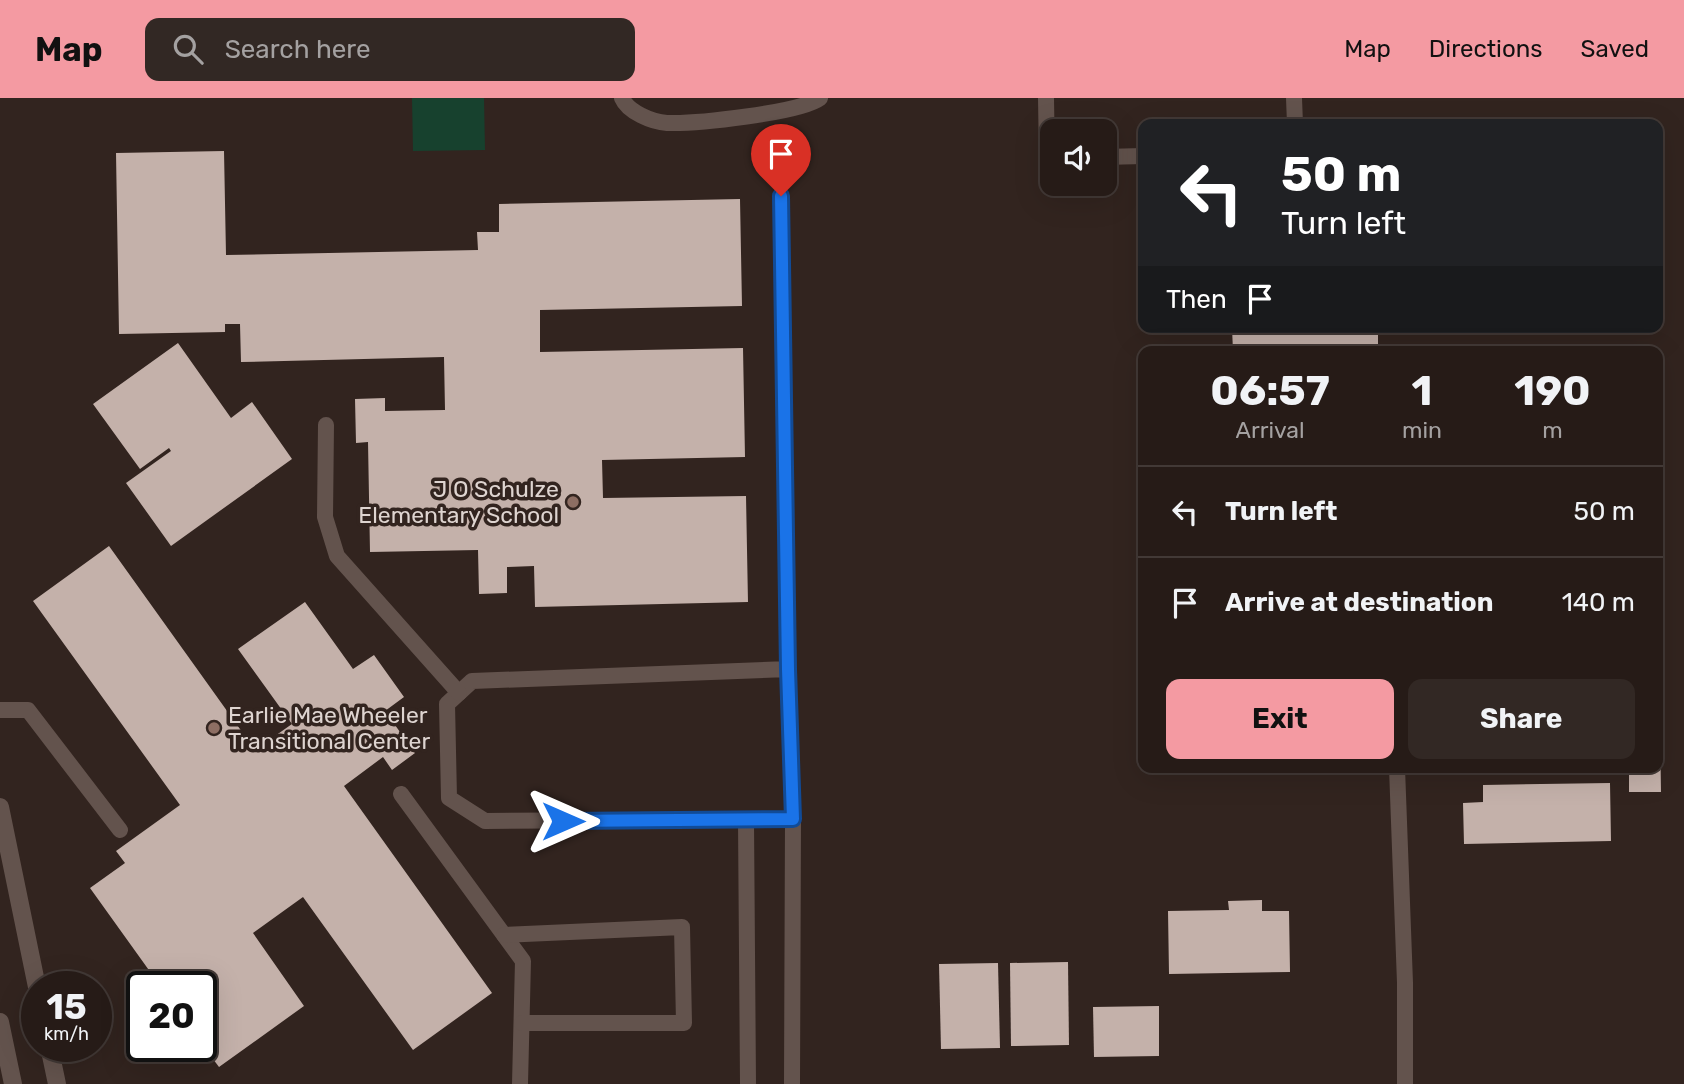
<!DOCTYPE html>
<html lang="en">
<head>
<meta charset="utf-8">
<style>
  :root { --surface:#261b17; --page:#322824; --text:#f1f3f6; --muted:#a4a1a1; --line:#423936; --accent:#f49aa2 }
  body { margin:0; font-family:Rubik,sans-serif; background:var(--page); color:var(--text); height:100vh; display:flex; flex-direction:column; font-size:26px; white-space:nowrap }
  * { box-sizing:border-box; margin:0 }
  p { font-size:23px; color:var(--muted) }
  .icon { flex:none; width:38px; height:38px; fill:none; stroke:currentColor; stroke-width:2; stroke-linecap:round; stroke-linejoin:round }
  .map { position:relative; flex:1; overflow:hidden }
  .details { position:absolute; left:1138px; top:248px; width:525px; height:427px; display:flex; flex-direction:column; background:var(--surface); border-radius:14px; box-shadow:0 7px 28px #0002,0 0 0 2px var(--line) }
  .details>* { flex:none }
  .banner { position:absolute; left:1138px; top:21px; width:525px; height:214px; border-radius:14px; box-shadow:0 7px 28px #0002,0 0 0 2px var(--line); background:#202124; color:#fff; overflow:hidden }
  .fabs { position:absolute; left:1040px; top:21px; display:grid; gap:14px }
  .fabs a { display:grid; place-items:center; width:77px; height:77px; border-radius:14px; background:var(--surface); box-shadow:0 7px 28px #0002,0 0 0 2px var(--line); font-size:35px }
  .speed { position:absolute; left:21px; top:873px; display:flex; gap:14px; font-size:35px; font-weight:700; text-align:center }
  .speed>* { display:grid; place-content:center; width:91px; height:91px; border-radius:50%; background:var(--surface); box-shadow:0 7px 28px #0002,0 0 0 2px var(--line); line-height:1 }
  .speed small { font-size:18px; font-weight:400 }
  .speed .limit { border:4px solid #111; border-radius:10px; background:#fff; color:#111 }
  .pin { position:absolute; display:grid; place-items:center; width:60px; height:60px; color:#fff; margin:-72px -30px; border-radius:50% 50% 50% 0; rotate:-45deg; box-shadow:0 0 7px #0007 }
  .pin .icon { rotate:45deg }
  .me { position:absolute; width:77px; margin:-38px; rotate:90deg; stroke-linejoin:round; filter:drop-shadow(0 0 5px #0008) }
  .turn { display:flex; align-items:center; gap:24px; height:147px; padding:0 28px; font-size:32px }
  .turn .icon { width:91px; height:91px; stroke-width:2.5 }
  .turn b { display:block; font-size:49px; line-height:60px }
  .then { display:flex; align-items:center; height:66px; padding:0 28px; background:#0003; gap:14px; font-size:26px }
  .eta { display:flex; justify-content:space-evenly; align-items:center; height:119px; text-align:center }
  .eta b { font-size:42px; font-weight:700; line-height:49px }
  .button { display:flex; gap:14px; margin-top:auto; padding:14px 28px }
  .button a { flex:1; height:80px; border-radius:14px; background:var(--accent); color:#111; font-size:28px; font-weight:700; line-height:80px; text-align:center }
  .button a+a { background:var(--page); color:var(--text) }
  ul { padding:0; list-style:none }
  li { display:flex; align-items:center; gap:21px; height:91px; padding:0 28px; border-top:2px solid var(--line) }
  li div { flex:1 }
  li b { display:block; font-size:26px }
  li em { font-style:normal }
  header { display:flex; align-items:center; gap:42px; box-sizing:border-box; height:98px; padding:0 35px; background:var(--accent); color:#111 }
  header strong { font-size:33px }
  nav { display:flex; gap:38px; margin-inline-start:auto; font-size:24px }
  .search { width:490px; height:63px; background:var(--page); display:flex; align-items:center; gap:18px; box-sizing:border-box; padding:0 24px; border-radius:14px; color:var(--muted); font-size:26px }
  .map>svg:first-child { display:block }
  .green { fill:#17412e }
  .building { fill:#c4b1aa }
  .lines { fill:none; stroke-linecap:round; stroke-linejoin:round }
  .service { stroke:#63534d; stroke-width:16 }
  .secondary { stroke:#63534d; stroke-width:18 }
  .route-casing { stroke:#114b97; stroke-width:18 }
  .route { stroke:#1a73e8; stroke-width:12 }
  .education-dot { fill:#8d6e63; stroke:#32241f; stroke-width:2.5 }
  .labels { text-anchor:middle; stroke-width:7; stroke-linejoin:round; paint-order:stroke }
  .poi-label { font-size:23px; fill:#ded4d0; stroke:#32241f; text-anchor:end }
</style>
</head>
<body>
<header>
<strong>Map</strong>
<div class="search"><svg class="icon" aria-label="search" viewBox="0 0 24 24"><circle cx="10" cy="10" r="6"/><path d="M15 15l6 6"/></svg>Search here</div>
<nav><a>Map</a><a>Directions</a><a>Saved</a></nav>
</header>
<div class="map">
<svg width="1684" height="986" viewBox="0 0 1684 986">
  <rect width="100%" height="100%" fill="#32241f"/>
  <!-- green -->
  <polygon class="green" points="412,0 484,0 485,52 413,53"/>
  <!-- building -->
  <g class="building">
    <polygon points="224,53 226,157 478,152 477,134 499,134 499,106 740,101 742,208 540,212 540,254 743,250 745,359 602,362 603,400 746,398 748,504 535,509 534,468 507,469 507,495 479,496 478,452 370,454 368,344 356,345 355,301 385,300 385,313 445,312 444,259 241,264 240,226 225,226 225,234 119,236 116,55"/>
    <polygon points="1232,229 1378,229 1378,254 1233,254"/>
    <polygon points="178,245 231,320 252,304 292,361 171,448 126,385 171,353 169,350 140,371 93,306"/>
    <polygon points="109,448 255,652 292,626 238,551 305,504 353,571 374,557 404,599 385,613 415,655 392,672 383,659 344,688 492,895 413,952 303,799 253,835 304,908 219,969 201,945 201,889 161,889 90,790 125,765 116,753 180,707 33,503"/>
    <polygon points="1657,627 1660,627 1661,694 1629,694 1629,670 1657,670"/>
    <polygon points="1610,685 1611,743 1464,746 1463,705 1483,704 1483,687"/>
    <polygon points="1262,802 1262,813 1289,813 1290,874 1169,876 1168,813 1229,812 1228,803"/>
    <polygon points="1068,864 1069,947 1011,948 1010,865"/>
    <polygon points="998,865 1000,950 941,951 939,866"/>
    <polygon points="1159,908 1159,958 1094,959 1093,909"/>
  </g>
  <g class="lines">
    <!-- service -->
    <g class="service">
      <path d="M622,0C628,14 652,24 667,25C695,26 800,15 820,0"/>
      <polyline points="1046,0 1047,62 1052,61"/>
      <polyline points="1294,0 1295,26"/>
      <polyline points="1104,59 1143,58"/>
      <polyline points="781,98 788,571 793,721 485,723 449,700 447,606 472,583 788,571"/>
      <polyline points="326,327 325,419 337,458 459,595"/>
      <polyline points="0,612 28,612 120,732"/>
      <polyline points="1397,670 1405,885 1405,986"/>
      <polyline points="401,696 523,863 520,986"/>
      <polyline points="746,723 748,986"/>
      <polyline points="504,837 682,829 684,925 522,925"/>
      <polyline points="792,986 793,721"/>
    </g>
    <!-- secondary -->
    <g class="secondary">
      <polyline points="0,709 37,889"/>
      <polyline points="0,924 13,986"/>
      <polyline points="49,948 57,986"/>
    </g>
  </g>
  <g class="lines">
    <!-- route casing -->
    <g class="route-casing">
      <polyline id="route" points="563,723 793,721 788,571 781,98"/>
    </g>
    <!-- route -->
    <use href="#route" class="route"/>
  </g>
  <!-- markers -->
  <g class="education-dot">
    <circle cx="573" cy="404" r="7"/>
    <circle cx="214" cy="630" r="7"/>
  </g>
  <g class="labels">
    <!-- poi labels -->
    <g class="poi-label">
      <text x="559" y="399">J O Schulze<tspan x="559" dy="26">Elementary School</tspan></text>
      <text x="228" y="625" text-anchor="start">Earlie Mae Wheeler<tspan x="228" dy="26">Transitional Center</tspan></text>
    </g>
  </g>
</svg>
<div class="fabs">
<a><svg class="icon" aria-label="sound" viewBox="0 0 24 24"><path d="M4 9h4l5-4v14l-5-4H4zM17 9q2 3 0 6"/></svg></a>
</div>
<div class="speed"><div>15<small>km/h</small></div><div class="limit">20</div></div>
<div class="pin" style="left:781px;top:98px;background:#d93025"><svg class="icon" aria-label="arrive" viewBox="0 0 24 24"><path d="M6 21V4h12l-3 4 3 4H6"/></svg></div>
<svg class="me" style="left:563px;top:723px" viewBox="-20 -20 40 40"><path d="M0-17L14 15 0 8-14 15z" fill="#1a73e8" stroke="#fff" stroke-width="4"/></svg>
<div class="banner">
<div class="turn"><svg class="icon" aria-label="left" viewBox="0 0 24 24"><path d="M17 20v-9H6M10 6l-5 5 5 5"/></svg><div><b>50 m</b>Turn left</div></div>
<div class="then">Then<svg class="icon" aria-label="arrive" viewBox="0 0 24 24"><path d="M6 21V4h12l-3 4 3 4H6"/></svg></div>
</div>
<section class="details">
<div class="eta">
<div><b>06:57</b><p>Arrival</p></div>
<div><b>1</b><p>min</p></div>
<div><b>190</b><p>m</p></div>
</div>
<ul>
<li><svg class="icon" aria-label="left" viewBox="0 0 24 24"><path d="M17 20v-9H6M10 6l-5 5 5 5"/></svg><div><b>Turn left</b></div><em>50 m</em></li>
<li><svg class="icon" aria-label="arrive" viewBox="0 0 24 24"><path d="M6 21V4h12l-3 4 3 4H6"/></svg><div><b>Arrive at destination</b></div><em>140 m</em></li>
</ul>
<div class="button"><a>Exit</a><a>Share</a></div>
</section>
</div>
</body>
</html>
